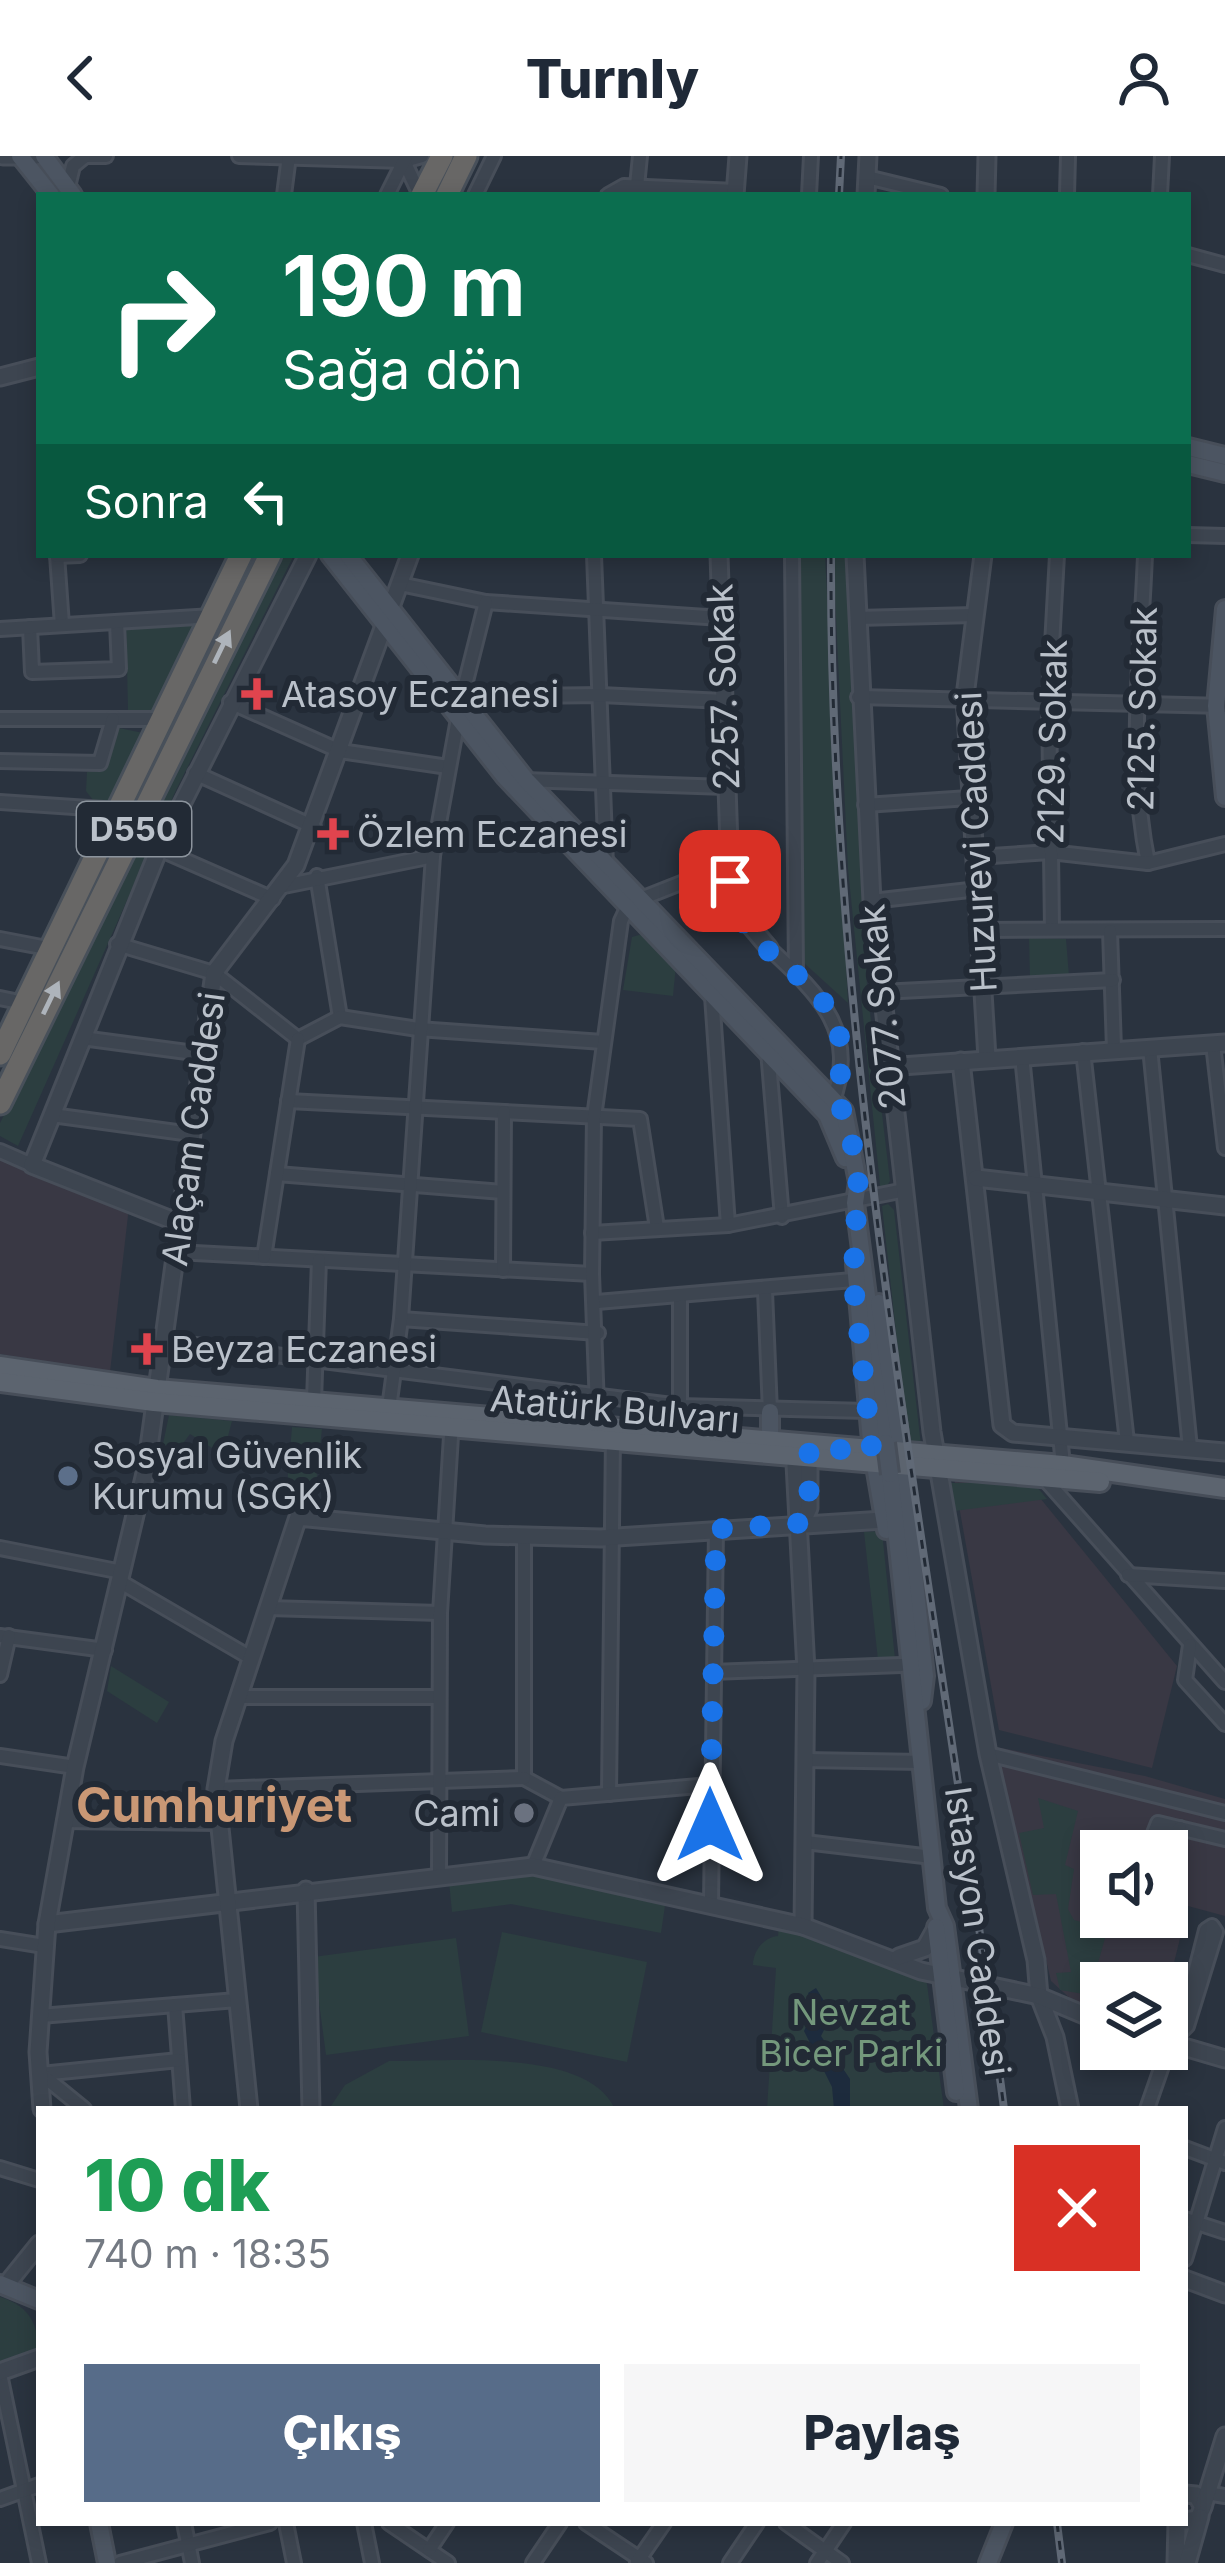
<!DOCTYPE html>
<html lang="tr">
<head>
<meta charset="utf-8">
<style>
  :root { --surface:#fff; --page:#f6f6f7; --text:#1f2937; --muted:#747a83; --accent:#576c89 }
  body { margin:0; font-family:Inter,sans-serif; background:var(--page); color:var(--text); height:100vh; display:flex; flex-direction:column; font-size:45px; white-space:nowrap }
  * { box-sizing:border-box; margin:0 }
  p { font-size:39px; color:var(--muted) }
  .icon { flex:none; width:66px; height:66px; fill:none; stroke:currentColor; stroke-width:2; stroke-linecap:round; stroke-linejoin:round }
  .map { position:relative; flex:1; overflow:hidden }
  .drawer { position:absolute; left:36px; top:1950px; width:1152px; height:420px; display:flex; flex-direction:column; background:var(--surface); border-radius:0px; box-shadow:0 6px 18px #0003 }
  .drawer>* { flex:none }
  .guide { position:absolute; left:36px; top:36px; width:1155px; height:366px; border-radius:0px; box-shadow:0 6px 18px #0003; background:#0b6e4f; color:#fff; overflow:hidden }
  .controls { position:absolute; left:1080px; top:1674px; display:grid; gap:24px }
  .controls a { display:grid; place-items:center; width:108px; height:108px; border-radius:0px; background:var(--surface); box-shadow:0 6px 18px #0003; font-size:60px }
  .pin { position:absolute; display:grid; place-items:center; width:102px; height:102px; color:#fff; margin:-51px; border-radius:24px; box-shadow:0 6px 18px #0006 }
  .me { position:absolute; width:132px; margin:-66px; rotate:0deg; stroke-linejoin:round; filter:drop-shadow(0 0 9px #0008) }
  .turn { display:flex; align-items:center; gap:42px; height:252px; padding:0 48px; font-size:54px }
  .turn .icon { width:156px; height:156px; stroke-width:2.5 }
  .turn b { display:block; font-size:84px; line-height:102px }
  .then { display:flex; align-items:center; height:114px; padding:0 48px; background:#0003; gap:24px; font-size:45px }
  .round { display:grid; place-items:center; flex:none; width:126px; height:126px; border-radius:0px; background:var(--page) }
  .head { display:flex; align-items:center; justify-content:space-between; height:204px; padding:0 48px }
  h1 { font-size:72px; font-weight:800; line-height:90px; color:#1e9e55 }
  .button { display:flex; gap:24px; margin-top:auto; padding:24px 48px }
  .button a { flex:1; height:138px; border-radius:0px; background:var(--accent); color:#fff; font-size:48px; font-weight:800; line-height:138px; text-align:center }
  .button a+a { background:var(--page); color:var(--text) }
  header { display:flex; justify-content:space-between; align-items:center; height:156px; padding:0 48px; background:var(--surface); font-size:54px; font-weight:800 }
  .map>svg:first-child { display:block }
  .medical { fill:#393844; fill-rule:evenodd }
  .green { fill:#2c3e40 }
  .water { fill:#1d2b3d }
  .lines { fill:none; stroke-linecap:round; stroke-linejoin:round }
  .minor-casing { stroke:#474e59; stroke-width:18 }
  .tertiary-casing { stroke:#474e59; stroke-width:21 }
  .secondary-casing { stroke:#474e59; stroke-width:22 }
  .primary-casing { stroke:#474e59; stroke-width:24 }
  .trunk-casing { stroke:#48505a; stroke-width:27 }
  .minor { stroke:#3d4550; stroke-width:12 }
  .tertiary { stroke:#3d4550; stroke-width:15 }
  .secondary { stroke:#4c5562; stroke-width:16 }
  .primary { stroke:#5c646f; stroke-width:18 }
  .trunk { stroke:#686766; stroke-width:21 }
  .rail-casing { stroke:#606976; stroke-width:8 }
  .rail { stroke:#222a35; stroke-width:3; stroke-dasharray:9; stroke-linecap:butt }
  .secondary-bridge-casing { stroke:#474e59; stroke-width:22; stroke-linecap:butt }
  .secondary-bridge { stroke:#4c5562; stroke-width:16 }
  .oneway { fill:#aeb4bb }
  .route { stroke:#1a73e8; stroke-width:21; stroke-dasharray:0 37.8 }
  .health-dot { fill:#e0444e; stroke:#222a35; stroke-width:4.5 }
  .service-dot { fill:#5c6f8a; stroke:#222a35; stroke-width:4.5 }
  .worship-dot { fill:#6b7280; stroke:#222a35; stroke-width:4.5 }
  .labels { text-anchor:middle; stroke-width:12; stroke-linejoin:round; paint-order:stroke }
  .shield { fill:#222a35; stroke:#8c949d; stroke-width:3 }
  .shield-label { font-size:33px; font-weight:bold; fill:#bac1ca }
  .street-label { font-size:36px; fill:#bac1ca; stroke:#222a35 }
  .poi-label { font-size:36px; fill:#bac1ca; stroke:#222a35; text-anchor:start }
  .park-label { font-size:36px; fill:#74987c; stroke:#222a35 }
  .district-label { font-size:48px; font-weight:bold; fill:#ca9875; stroke:#222a35 }
</style>
</head>
<body>
<header><svg class="icon" aria-label="back" viewBox="0 0 24 24"><path d="M15 5l-7 7 7 7"/></svg>Turnly<svg class="icon" aria-label="person" viewBox="0 0 24 24"><circle cx="12" cy="8" r="4"/><path d="M4 21q1-7 8-7t8 7"/></svg></header>
<div class="map">
<svg width="1225" height="2407" viewBox="0 0 1225 2407">
  <rect width="100%" height="100%" fill="#2a333f"/>
  <!-- medical -->
  <g class="medical">
    <polygon points="0,1001 129,1051 110,1216 0,1198"/>
    <polygon points="954,1322 1027,1326 1177,1510 1152,1612 999,1574"/>
    <path d="M996,1591L1145,1620L1225,1643V1760L1188,1750L1167,1835V1827H1101V1855L1074,1846L1051,1825ZM1101,1695H1167V1761H1101Z"/>
  </g>
  <!-- green -->
  <g class="green">
    <polygon points="284,399 294,399 176,634 18,990 0,980 0,967"/>
    <polygon points="797,399 825,399 848,847 803,806"/>
    <polygon points="833,399 848,399 867,831 890,1025 881,1039 848,713"/>
    <polygon points="200,466 158,559 128,554 126,468"/>
    <polygon points="119,572 148,578 113,645 93,644 86,635 87,616 103,609"/>
    <polygon points="643,778 676,809 673,840 623,834 632,781"/>
    <polygon points="1029,782 1066,783 1069,820 1030,824"/>
    <polygon points="888,1048 894,1054 921,1289 909,1293 882,1050"/>
    <polygon points="169,1259 232,1265 223,1299 190,1278 175,1298 162,1293"/>
    <polygon points="292,1271 322,1273 313,1355 289,1351 286,1342"/>
    <polygon points="1033,1326 1047,1343 954,1355 950,1327"/>
    <polygon points="882,1375 895,1503 878,1504 864,1376"/>
    <polygon points="111,1510 169,1546 157,1567 107,1535"/>
    <polygon points="1038,1642 1078,1655 1065,1709 1074,1713 1068,1753 1074,1764 1102,1772 1106,1761 1111,1761 1089,1839 1060,1834 1056,1817 1071,1816 1056,1738 1033,1739 1019,1677 1044,1672"/>
    <polygon points="527,1719 666,1743 661,1777 511,1748 452,1756 449,1725"/>
    <path d="M779,1769L926,1821L944,1953H767L776,1812L753,1809C753,1795 764,1781 778,1780Z"/>
    <polygon points="502,1776 647,1806 627,1906 481,1876"/>
    <polygon points="456,1782 469,1880 326,1899 313,1801"/>
    <path d="M389,1905C449,1906 587,1891 615,1953H329L345,1929Z"/>
    <path d="M0,2141C31,2150 39,2171 39,2200L0,2212Z"/>
  </g>
  <!-- water -->
  <polygon class="water" points="816,1832 832,1858 821,1880 850,1923 850,1953 834,1953 832,1931 804,1875 815,1852 808,1837"/>
  <g class="lines">
    <!-- minor casing -->
    <g class="minor-casing">
      <g id="minor">
        <polyline points="82,0 106,0"/>
        <polyline points="239,0 404,5 422,0"/>
        <polyline points="404,5 420,39"/>
        <polyline points="867,21 941,39"/>
        <polyline points="637,30 640,0"/>
        <polyline points="68,31 73,10 84,1"/>
        <polyline points="284,39 289,0"/>
        <polyline points="387,39 406,1"/>
        <polyline points="475,39 494,0"/>
        <polyline points="608,39 624,30 736,35"/>
        <polyline points="809,39 811,0"/>
        <polyline points="1067,39 1068,0"/>
        <polyline points="1160,39 1162,0"/>
        <polyline points="1188,99 1225,109"/>
        <polyline points="1188,379 1225,380"/>
        <polyline points="57,399 62,469"/>
        <polyline points="594,399 606,709"/>
        <polyline points="792,399 796,817"/>
        <path d="M1145,399C1141,502 1127,606 1148,707"/>
        <polyline points="57,400 80,399"/>
        <polyline points="400,428 486,446 721,462"/>
        <polyline points="857,462 974,459"/>
        <polyline points="30,471 32,516 119,513 117,466"/>
        <polyline points="0,473 213,460"/>
        <polyline points="462,541 486,446"/>
        <polyline points="858,541 1225,550"/>
        <polyline points="230,546 340,595 448,611"/>
        <polyline points="0,563 161,563"/>
        <polyline points="0,605 100,607 113,563"/>
        <polyline points="195,617 314,671"/>
        <polyline points="524,624 726,631"/>
        <polyline points="0,646 118,654"/>
        <polyline points="865,649 969,642"/>
        <polyline points="159,693 273,743"/>
        <polyline points="977,701 1050,696 1148,707 1225,688"/>
        <polyline points="317,720 340,861"/>
        <polyline points="284,730 433,700"/>
        <polyline points="872,745 978,733"/>
        <polyline points="1052,773 1049,543 1057,399"/>
        <polyline points="983,774 1225,773"/>
        <polyline points="1110,775 1114,893"/>
        <polyline points="0,783 52,793"/>
        <polyline points="117,788 214,817 298,883"/>
        <path d="M769,792C818,838 860,875 832,947"/>
        <polyline points="881,836 1113,824"/>
        <polyline points="712,840 728,1069"/>
        <polyline points="0,842 24,847"/>
        <polyline points="82,882 202,898"/>
        <polyline points="298,883 340,861 418,873 603,886"/>
        <polyline points="1213,888 1225,992"/>
        <polyline points="1150,892 1190,1292"/>
        <polyline points="768,895 782,1061"/>
        <polyline points="1083,895 1127,1286"/>
        <polyline points="1022,900 1063,1309"/>
        <polyline points="288,945 640,963 657,1072"/>
        <polyline points="52,959 191,978"/>
        <polyline points="0,995 32,1009"/>
        <polyline points="277,1018 503,1036"/>
        <polyline points="592,1077 728,1069 900,1035"/>
        <polyline points="176,1096 592,1118"/>
        <polyline points="264,1101 298,883"/>
        <polyline points="503,1114 504,956"/>
        <polyline points="765,1135 770,1256"/>
        <polyline points="680,1140 680,1250"/>
        <polyline points="597,1146 853,1124"/>
        <polyline points="401,1163 598,1177"/>
        <polyline points="163,1185 680,1250 867,1255"/>
        <polyline points="314,1245 319,1104"/>
        <polyline points="389,1252 401,1163 433,700 462,541 601,539 723,545"/>
        <polyline points="598,1277 592,1118 594,961 621,765 628,750 638,744 729,708"/>
        <polyline points="1043,1321 1225,1526"/>
        <polyline points="524,1380 524,1622 561,1642"/>
        <polyline points="0,1392 122,1416"/>
        <polyline points="1128,1419 1225,1425"/>
        <polyline points="119,1425 251,1502"/>
        <polyline points="268,1452 440,1457"/>
        <polyline points="0,1480 105,1494"/>
        <polyline points="1190,1489 1185,1524 1225,1568"/>
        <polyline points="712,1516 901,1509"/>
        <polyline points="0,1519 9,1480"/>
        <polyline points="241,1541 439,1541"/>
        <polyline points="988,1598 1225,1657"/>
        <polyline points="0,1600 75,1611"/>
        <polyline points="805,1604 922,1606"/>
        <polyline points="216,1633 524,1622"/>
        <polyline points="609,1638 613,1280"/>
        <polyline points="64,1665 216,1667"/>
        <polyline points="805,1686 932,1701"/>
        <polyline points="1147,1695 1158,1667 1225,1683"/>
        <polyline points="1167,1695 1180,1672"/>
        <polyline points="533,1710 561,1642 710,1629"/>
        <polyline points="439,1721 440,1457 452,1264"/>
        <polyline points="711,1747 716,1373"/>
        <polyline points="0,1783 44,1790"/>
        <polyline points="175,1849 183,1953"/>
        <polyline points="40,1860 237,1844"/>
        <polyline points="41,1918 179,1904"/>
        <polyline points="41,1918 84,1953"/>
        <polyline points="1147,1953 1170,1887 1187,1870 1216,1776 1212,1770 1206,1774 1179,1880"/>
        <polyline points="1185,1992 1225,2007"/>
        <polyline points="0,2012 39,2024"/>
        <polyline points="1185,2063 1225,2076"/>
        <polyline points="1185,2103 1225,1972"/>
        <polyline points="0,2218 39,2407"/>
        <polyline points="1207,2337 1225,2340"/>
        <polyline points="0,2343 39,2329"/>
        <polyline points="184,2367 192,2407"/>
        <polyline points="286,2367 294,2407"/>
        <polyline points="364,2367 372,2407"/>
        <polyline points="389,2367 448,2407"/>
        <polyline points="586,2367 646,2407"/>
        <polyline points="786,2367 842,2407"/>
        <polyline points="429,2394 447,2367"/>
        <polyline points="637,2406 664,2367"/>
        <polyline points="120,2407 270,2367"/>
        <polyline points="533,2407 560,2367"/>
        <polyline points="730,2407 757,2367"/>
        <polyline points="817,2407 844,2367"/>
      </g>
    </g>
    <!-- tertiary casing -->
    <g class="tertiary-casing">
      <g id="tertiary">
        <polyline points="3,0 36,0"/>
        <polyline points="735,39 738,0"/>
        <polyline points="866,39 868,0"/>
        <polyline points="986,39 987,0"/>
        <polyline points="0,221 39,211"/>
        <polyline points="719,399 731,747 769,792"/>
        <polyline points="855,399 872,745 932,1276 988,1598 1036,1804 1039,1840 1055,1881 1070,1953"/>
        <polyline points="983,399 965,540 987,902"/>
        <polyline points="961,905 1002,1269 1013,1277 1225,1296"/>
        <polyline points="887,911 1225,887"/>
        <polyline points="976,1022 1225,1050"/>
        <polyline points="179,1067 32,1009 159,693 308,399"/>
        <polyline points="794,1289 806,1514 803,1770"/>
        <polyline points="802,1367 809,1352 809,1294"/>
        <polyline points="306,1734 311,1953"/>
        <polyline points="47,1768 533,1710 803,1770 921,1815 1039,1840 1101,1866"/>
        <polyline points="899,1801 925,1792 935,1774"/>
        <polyline points="1167,1886 1225,1903"/>
        <polyline points="42,1953 38,1896 47,1768 75,1611 146,1313 214,817 296,709 410,399"/>
        <polyline points="249,1953 216,1633 224,1585 298,1361 485,1379 601,1382 884,1364"/>
        <polyline points="1185,2123 1225,2138"/>
        <polyline points="10,2124 39,2088"/>
        <polyline points="0,2216 39,2202"/>
        <polyline points="1185,2338 1196,2339 1203,2351 1198,2363 1185,2365"/>
        <polyline points="1203,2351 1225,2280"/>
        <polyline points="1176,2407 1177,2367"/>
        <polyline points="1187,2407 1200,2361"/>
      </g>
    </g>
    <!-- secondary casing -->
    <g class="secondary-casing">
      <g id="secondary">
        <polyline points="20,0 51,39"/>
        <polyline points="44,0 73,39"/>
        <polyline points="1188,291 1225,300"/>
        <polyline points="1188,308 1225,317"/>
        <polyline points="330,399 505,621 827,959 845,1002"/>
        <polyline points="348,399 526,624 844,955 858,1026 855,1047 886,1287"/>
        <polyline points="1225,453 1216,550 1225,641"/>
        <polyline points="855,1108 872,1296"/>
        <polyline points="879,1147 902,1298"/>
        <polyline points="770,1287 770,1256"/>
        <polyline points="875,1310 886,1374"/>
        <polyline points="903,1312 925,1520 922,1545"/>
        <polyline points="890,1318 937,1752 945,1770 969,1953"/>
        <polyline points="936,1771 956,1936"/>
        <polyline points="0,2128 39,2144"/>
        <polyline points="99,2367 107,2407"/>
        <polyline points="988,2407 1004,2367"/>
      </g>
    </g>
    <!-- primary casing -->
    <g class="primary-casing">
      <g id="primary">
        <polyline points="0,1210 157,1233 1063,1309 1225,1332"/>
        <polyline points="0,1226 154,1246 1100,1326"/>
      </g>
    </g>
    <!-- trunk casing -->
    <g class="trunk-casing">
      <g id="trunk">
        <polyline points="422,39 442,0"/>
        <polyline points="447,39 466,0"/>
        <polyline points="0,898 241,399"/>
        <polyline points="0,947 270,399"/>
      </g>
    </g>
    <!-- minor -->
    <use href="#minor" class="minor"/>
    <!-- tertiary -->
    <use href="#tertiary" class="tertiary"/>
    <!-- secondary -->
    <use href="#secondary" class="secondary"/>
    <!-- primary -->
    <use href="#primary" class="primary"/>
    <!-- trunk -->
    <use href="#trunk" class="trunk"/>
    <!-- rail casing -->
    <g class="rail-casing">
      <g id="rail">
        <polyline points="839,39 841,0"/>
        <path d="M831,399C829,917 938,1440 1004,1953"/>
        <polyline points="1057,2367 1062,2407"/>
      </g>
    </g>
    <!-- rail -->
    <use href="#rail" class="rail"/>
    <!-- secondary-bridge casing -->
    <g class="secondary-bridge-casing">
      <polyline id="secondary-bridge" points="886,1287 890,1318"/>
    </g>
    <!-- secondary-bridge -->
    <use href="#secondary-bridge" class="secondary-bridge"/>
  </g>
  <!-- one-way arrows -->
  <defs><path id="oneway-solid" d="M-6-.8H1V-3.2L6.5 0L1 3.2V.8H-6Z" transform="scale(3)"/></defs>
  <g class="oneway">
    <use href="#oneway-solid" transform="translate(222 491) rotate(-64)"/>
    <use href="#oneway-solid" transform="translate(51 842) rotate(-64)"/>
  </g>
  <g class="lines">
    <!-- route -->
    <path class="route" d="M710,1669L716,1373L802,1367L809,1352V1291L872,1296L853,1124L858,1026L849,966L835,942C873,813 735,819 730,725"/>
  </g>
  <!-- markers -->
  <g class="health-dot">
    <path d="M251 520h12v12h12v12h-12v12h-12v-12h-12v-12h12z"/>
    <path d="M327 660h12v12h12v12h-12v12h-12v-12h-12v-12h12z"/>
    <path d="M141 1175h12v12h12v12h-12v12h-12v-12h-12v-12h12z"/>
  </g>
  <circle class="service-dot" cx="68" cy="1320" r="12"/>
  <circle class="worship-dot" cx="524" cy="1657" r="12"/>
  <g class="labels">
    <!-- shield labels -->
    <rect class="shield" x="77" y="646" width="114" height="54" rx="9"/>
    <g class="shield-label">
      <text x="134" y="685">D550</text>
    </g>
    <!-- street labels -->
    <g class="street-label">
      <text transform="translate(723 531) rotate(-92)" y="13">2257. Sokak</text>
      <text transform="translate(1142 553) rotate(-89)" y="13">2125. Sokak</text>
      <text transform="translate(1052 586) rotate(-89)" y="13">2129. Sokak</text>
      <text transform="translate(976 686) rotate(-93)" y="13">Huzurevi Caddesi</text>
      <text transform="translate(882 851) rotate(-96)" y="13">2077. Sokak</text>
      <text transform="translate(193 973) rotate(-82)" y="13">Alaçam Caddesi</text>
      <text transform="translate(615 1253) rotate(5)" y="13">Atatürk Bulvarı</text>
      <text transform="translate(978 1775) rotate(82)" y="13">Istasyon Caddesi</text>
    </g>
    <!-- poi labels -->
    <g class="poi-label">
      <text x="281" y="551">Atasoy Eczanesi</text>
      <text x="357" y="691">Özlem Eczanesi</text>
      <text x="171" y="1206">Beyza Eczanesi</text>
      <text x="92" y="1312">Sosyal Güvenlik<tspan x="92" dy="41">Kurumu (SGK)</tspan></text>
      <text x="500" y="1670" text-anchor="end">Cami</text>
    </g>
    <!-- park labels -->
    <g class="park-label">
      <text x="851" y="1869">Nevzat<tspan x="851" dy="41">Bicer Parki</tspan></text>
    </g>
    <!-- district labels -->
    <g class="district-label">
      <text x="214" y="1666">Cumhuriyet</text>
    </g>
  </g>
</svg>
<div class="controls">
<a><svg class="icon" aria-label="sound" viewBox="0 0 24 24"><path d="M4 9h4l5-4v14l-5-4H4zM17 9q2 3 0 6"/></svg></a>
<a><svg class="icon" aria-label="layers" viewBox="0 0 24 24"><path d="M12 4l9 5-9 5-9-5zM3 14l9 5 9-5"/></svg></a>
</div>
<div class="pin" style="left:730px;top:725px;background:#d93025"><svg class="icon" aria-label="arrive" viewBox="0 0 24 24"><path d="M6 21V4h12l-3 4 3 4H6"/></svg></div>
<svg class="me" style="left:710px;top:1669px" viewBox="-20 -20 40 40"><path d="M0-17L14 15 0 8-14 15z" fill="#1a73e8" stroke="#fff" stroke-width="4"/></svg>
<div class="guide">
<div class="turn"><svg class="icon" aria-label="right" viewBox="0 0 24 24"><path d="M7 20v-9h11M14 6l5 5-5 5"/></svg><div><b>190 m</b>Sağa dön</div></div>
<div class="then">Sonra<svg class="icon" aria-label="left" viewBox="0 0 24 24"><path d="M17 20v-9H6M10 6l-5 5 5 5"/></svg></div>
</div>
<section class="drawer">
<div class="head"><div><h1>10 dk</h1><p>740 m · 18:35</p></div><a class="round" style="background:#d93025;color:#fff"><svg class="icon" aria-label="close" viewBox="0 0 24 24"><path d="M6 6l12 12M18 6L6 18"/></svg></a></div>
<div class="button"><a>Çıkış</a><a>Paylaş</a></div>
</section>
</div>
</body>
</html>
